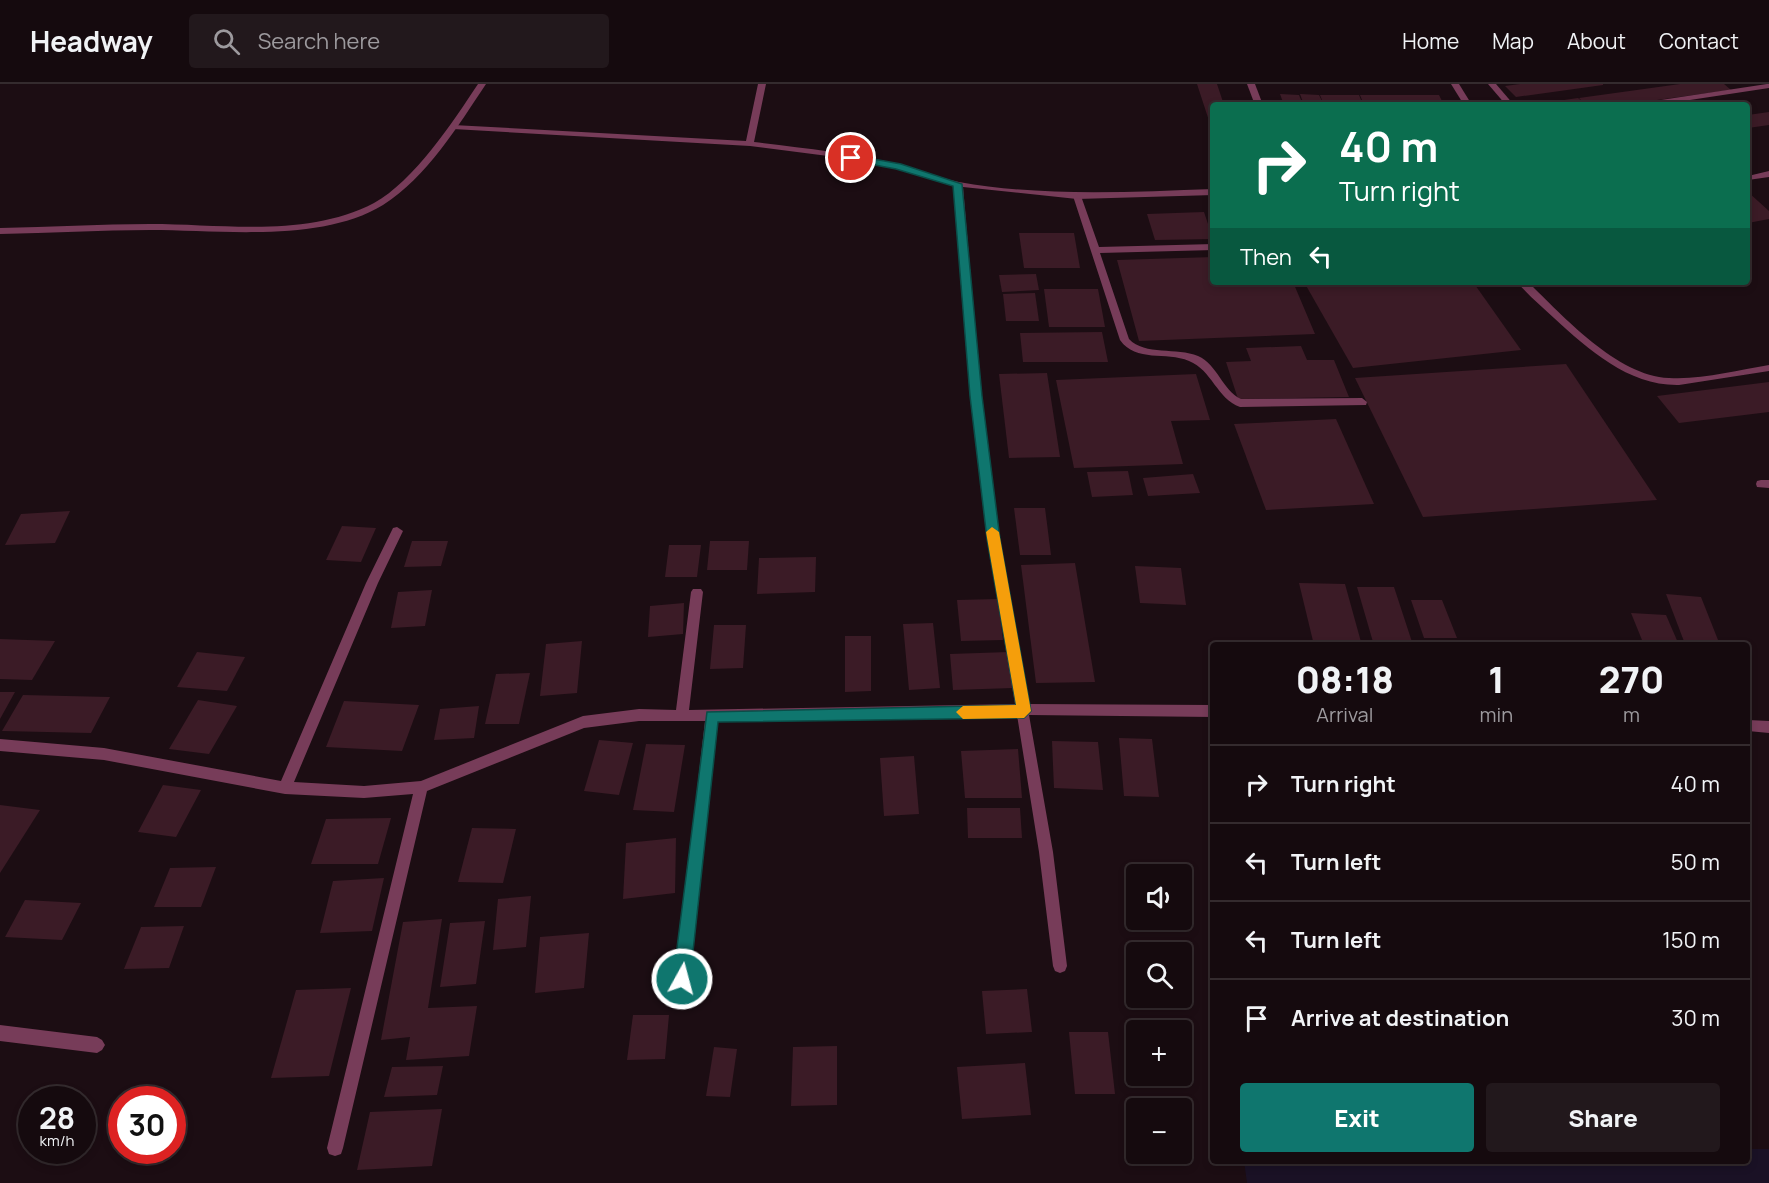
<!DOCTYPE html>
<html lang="en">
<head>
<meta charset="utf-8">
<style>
  :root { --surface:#150a0e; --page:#22181c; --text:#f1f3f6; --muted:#9d9a9e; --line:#342b2e; --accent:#0f766e }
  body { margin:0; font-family:Manrope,sans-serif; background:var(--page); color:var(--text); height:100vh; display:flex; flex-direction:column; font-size:22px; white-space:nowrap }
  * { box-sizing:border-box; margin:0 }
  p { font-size:20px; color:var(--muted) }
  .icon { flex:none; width:33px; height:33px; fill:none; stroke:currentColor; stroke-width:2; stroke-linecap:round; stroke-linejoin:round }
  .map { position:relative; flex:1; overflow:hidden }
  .drawer { position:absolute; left:1210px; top:558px; width:540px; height:522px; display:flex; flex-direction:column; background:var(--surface); border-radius:6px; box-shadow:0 3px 9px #0003,0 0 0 2px var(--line) }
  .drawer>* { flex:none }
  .banner { position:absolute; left:1210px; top:18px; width:540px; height:183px; border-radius:6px; box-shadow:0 3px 9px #0003,0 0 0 2px var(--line); background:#0b6e4f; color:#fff; overflow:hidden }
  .fabs { position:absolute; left:1126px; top:780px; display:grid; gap:12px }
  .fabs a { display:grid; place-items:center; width:66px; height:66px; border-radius:6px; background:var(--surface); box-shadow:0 3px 9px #0003,0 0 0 2px var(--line); font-size:30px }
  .speed { position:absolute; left:18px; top:1002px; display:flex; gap:12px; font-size:30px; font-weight:700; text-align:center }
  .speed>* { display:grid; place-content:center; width:78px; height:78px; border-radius:50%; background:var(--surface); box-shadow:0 3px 9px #0003,0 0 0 2px var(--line); line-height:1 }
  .speed small { font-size:15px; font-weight:400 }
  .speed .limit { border:9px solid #d22; background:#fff; color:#111 }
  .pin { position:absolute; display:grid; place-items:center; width:51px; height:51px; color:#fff; margin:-26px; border:3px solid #fff; border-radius:50%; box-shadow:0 2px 6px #0007 }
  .me { position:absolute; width:66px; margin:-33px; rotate:7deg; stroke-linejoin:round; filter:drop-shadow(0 0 4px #0008) }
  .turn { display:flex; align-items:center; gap:21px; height:126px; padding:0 30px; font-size:27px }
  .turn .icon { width:78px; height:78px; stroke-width:2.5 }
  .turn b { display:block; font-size:42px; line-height:51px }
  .then { display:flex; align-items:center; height:57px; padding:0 30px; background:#0003; gap:12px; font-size:22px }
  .eta { display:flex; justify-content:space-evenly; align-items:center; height:102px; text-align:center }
  .eta b { font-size:36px; font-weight:800; line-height:42px }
  .cta { display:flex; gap:12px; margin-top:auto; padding:12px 30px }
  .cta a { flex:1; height:69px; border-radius:6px; background:var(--accent); color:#fff; font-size:24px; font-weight:800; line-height:69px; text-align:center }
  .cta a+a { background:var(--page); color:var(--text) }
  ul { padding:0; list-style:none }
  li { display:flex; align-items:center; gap:18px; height:78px; padding:0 30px; border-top:2px solid var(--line) }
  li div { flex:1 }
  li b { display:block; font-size:22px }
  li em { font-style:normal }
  header { display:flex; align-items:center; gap:36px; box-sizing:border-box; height:84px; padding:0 30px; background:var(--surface); border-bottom:2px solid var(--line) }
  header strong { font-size:28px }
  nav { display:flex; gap:33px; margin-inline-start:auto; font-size:21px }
  .search { width:420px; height:54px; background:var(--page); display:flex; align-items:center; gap:15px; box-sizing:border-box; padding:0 21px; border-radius:6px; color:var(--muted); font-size:22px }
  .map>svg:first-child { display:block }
  .green { fill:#1a1125 }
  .building { fill:#3b1b26 }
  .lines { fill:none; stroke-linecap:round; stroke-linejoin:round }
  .service { fill:#773c59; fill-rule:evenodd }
  .minor { fill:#773c59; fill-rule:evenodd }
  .tertiary { fill:#773c59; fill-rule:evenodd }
  .route { fill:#0f766e; stroke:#0a4d48; stroke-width:1.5 }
  .slow { fill:#f59e0b }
</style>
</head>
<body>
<header>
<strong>Headway</strong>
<div class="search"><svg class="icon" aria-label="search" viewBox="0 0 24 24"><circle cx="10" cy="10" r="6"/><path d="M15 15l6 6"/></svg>Search here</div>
<nav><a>Home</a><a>Map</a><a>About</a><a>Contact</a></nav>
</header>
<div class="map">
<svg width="1769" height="1099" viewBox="0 0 1769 1099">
  <rect width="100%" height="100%" fill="#1c0d13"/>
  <!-- green -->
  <polygon class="green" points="1748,1065 1769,1065 1769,1099 1247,1099 1244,1077 1748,1077"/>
  <!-- building -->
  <g class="building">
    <polygon points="1197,0 1217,0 1224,21 1214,21 1214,52"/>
    <polygon points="1520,0 1603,0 1603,1 1516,13 1505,2"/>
    <polygon points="1680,0 1724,0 1731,6 1620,21 1546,21 1543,19 1578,14 1583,18 1579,14"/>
    <polygon points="1280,10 1299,11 1303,21 1284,21"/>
    <polygon points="1300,10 1319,11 1324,21 1304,21"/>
    <polygon points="1320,11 1359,11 1363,21 1324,21"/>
    <polygon points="1360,11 1439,11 1444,21 1364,21"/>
    <polygon points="1769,28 1769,41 1748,44 1748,31"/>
    <polygon points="1748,108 1769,127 1769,135 1748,139"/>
    <polygon points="1204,128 1213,155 1155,156 1147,130"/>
    <polygon points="1019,149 1074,149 1080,184 1024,184"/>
    <polygon points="1214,173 1214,198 1293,198 1315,250 1139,257 1117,176"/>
    <polygon points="1036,190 1039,206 1002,208 999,191"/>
    <polygon points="1304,198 1473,198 1521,266 1353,284"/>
    <polygon points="1044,205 1098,205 1105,243 1049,243"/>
    <polygon points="1035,209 1039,237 1006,237 1003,210"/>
    <polygon points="1102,248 1108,278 1023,278 1020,249"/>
    <polygon points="1301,262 1307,276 1334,276 1349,313 1238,315 1226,278 1251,277 1246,264"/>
    <polygon points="1566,280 1657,416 1423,433 1355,294"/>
    <polygon points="1047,289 1060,373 1009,374 999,290"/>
    <polygon points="1196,290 1210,336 1171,337 1183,380 1074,384 1056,296"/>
    <polygon points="1769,298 1769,328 1679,339 1657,312"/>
    <polygon points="1336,335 1374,420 1266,426 1234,340"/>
    <polygon points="1128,387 1133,411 1092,413 1087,388"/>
    <polygon points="1193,390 1200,409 1148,412 1143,394"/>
    <polygon points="1014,424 1045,424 1051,471 1020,471"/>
    <polygon points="70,427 55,459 5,461 21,430"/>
    <polygon points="342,442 376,444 361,478 326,476"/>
    <polygon points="412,457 448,457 441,482 404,483"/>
    <polygon points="710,457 749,457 747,486 707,486"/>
    <polygon points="669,461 701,461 697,493 665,493"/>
    <polygon points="816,473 815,508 757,510 759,474"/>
    <polygon points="1075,479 1095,598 1036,599 1021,481"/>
    <polygon points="1135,482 1181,484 1186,521 1140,519"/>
    <polygon points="1299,499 1345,500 1361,558 1313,557"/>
    <polygon points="1357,503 1394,503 1412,558 1373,558"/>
    <polygon points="432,506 425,542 391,544 398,508"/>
    <polygon points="1666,510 1701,513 1720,561 1685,560"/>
    <polygon points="998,515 1003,556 961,557 957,516"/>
    <polygon points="1411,516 1442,516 1457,554 1424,554"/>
    <polygon points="684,519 683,550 648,553 650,522"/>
    <polygon points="1631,529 1666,531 1679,561 1644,561"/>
    <polygon points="933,539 940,604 909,606 903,540"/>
    <polygon points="714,541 746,541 743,584 710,585"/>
    <polygon points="845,552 871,552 871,607 845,608"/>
    <polygon points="0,555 55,557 32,596 0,595"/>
    <polygon points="582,557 577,609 540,612 546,560"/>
    <polygon points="197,568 245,573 227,607 177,603"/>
    <polygon points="1009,568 1013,604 953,606 950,570"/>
    <polygon points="530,589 519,640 485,640 496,590"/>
    <polygon points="0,608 15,608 0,635"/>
    <polygon points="23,611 110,613 91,649 2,647"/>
    <polygon points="198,616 237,622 209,670 169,665"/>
    <polygon points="344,617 419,621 402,667 326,663"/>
    <polygon points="479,622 474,654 434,656 440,625"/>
    <polygon points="1119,654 1152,655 1159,713 1124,712"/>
    <polygon points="599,656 633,659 619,711 584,707"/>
    <polygon points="1052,657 1098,658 1103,706 1054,704"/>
    <polygon points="646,660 685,661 674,728 633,726"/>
    <polygon points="1018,665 1022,714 965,714 961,667"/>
    <polygon points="914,672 919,730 884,732 880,674"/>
    <polygon points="163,701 201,706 176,753 138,748"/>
    <polygon points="0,721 40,726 0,789"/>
    <polygon points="967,724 1020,724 1022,754 968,754"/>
    <polygon points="391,734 378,780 311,780 326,735"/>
    <polygon points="472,744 516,745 503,799 458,798"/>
    <polygon points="676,754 675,809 623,815 626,759"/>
    <polygon points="216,783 201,823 154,823 170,784"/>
    <polygon points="384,794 372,847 320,849 333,797"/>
    <polygon points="531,812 526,863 493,866 498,815"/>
    <polygon points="25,816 81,819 62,856 5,853"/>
    <polygon points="442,835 428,924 477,922 469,972 406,976 410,953 381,956 403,838"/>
    <polygon points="485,837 476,900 440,903 450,839"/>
    <polygon points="184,842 169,884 124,885 141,843"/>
    <polygon points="589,849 584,904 535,909 540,853"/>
    <polygon points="351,904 329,992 271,994 296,906"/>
    <polygon points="1027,905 1032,948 986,950 982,907"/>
    <polygon points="633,931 669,931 665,975 627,976"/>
    <polygon points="1069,948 1108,948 1115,1010 1075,1010"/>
    <polygon points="837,962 837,1021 791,1022 793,963"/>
    <polygon points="714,963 737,965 730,1013 706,1012"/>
    <polygon points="1025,979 1031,1031 962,1035 957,983"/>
    <polygon points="443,982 437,1011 384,1013 392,983"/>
    <polygon points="442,1025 432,1082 357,1086 370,1028"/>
  </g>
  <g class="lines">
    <!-- service -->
    <g class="service">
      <path d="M1077,109L1081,112L1099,163L1214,160V166L1100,169L1129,255C1145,272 1177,263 1198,272C1218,281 1222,306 1241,315L1362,314L1367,318L1366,321L1240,323C1217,315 1212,286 1189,277C1166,267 1136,279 1120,256L1073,112Z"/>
      <polygon points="1761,396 1769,396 1769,404 1757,403 1756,400 1757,397"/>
    </g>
    <!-- minor -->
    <g class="minor">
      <path d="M758,0H766L754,58C802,64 851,69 898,80C919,85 939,94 959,98C1043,113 1129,108 1214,105V111L1077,115L963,103L981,312L999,455L1027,620L1214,621V633L1029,631L1053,768L1067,882L1065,887L1060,889L1055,887L1053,882L1039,768L1017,631L718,637L689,895L687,900L682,902L677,900L675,895L705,637H639L584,644L427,707L343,1064L341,1070L335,1072L329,1070L327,1064L413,710L364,714L285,710L104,676L0,667V655L104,664L281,697L366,499L393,444L397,443L403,447L378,499L294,698L364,702L421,697L583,632L639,625L676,626L691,508L693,505H701L703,508L689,626L1015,620L987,455L971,312L954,101L896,84L828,72L750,62L453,45L449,43L453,41L746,57Z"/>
      <polygon points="1247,0 1255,0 1263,21 1255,21"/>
      <polygon points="1451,0 1459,0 1472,21 1464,21"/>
      <polygon points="1488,0 1496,0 1514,21 1506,21"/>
      <polygon points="1767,0 1769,0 1769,4 1657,21 1637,21 1641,19"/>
      <polygon points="1769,87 1769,93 1748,96 1748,92"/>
      <path d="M1517,198H1528C1563,232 1617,292 1669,294C1702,296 1737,286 1769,281V287L1679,301C1629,302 1589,266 1554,234C1542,223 1528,211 1517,198Z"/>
      <polygon points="1748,636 1769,637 1769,649 1748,647"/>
      <polygon points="0,941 97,953 102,956 105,961 102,966 97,969 0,957"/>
    </g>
    <!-- tertiary -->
    <path class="tertiary" d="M478,0H486C458,42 427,93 383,121C321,159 221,146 150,146C100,146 50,149 0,150V144C50,143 100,140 150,140C223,140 307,154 374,119C414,97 453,38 478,0Z"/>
  </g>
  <!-- route -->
  <polygon class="route" points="851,71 901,80 962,100 982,312 1000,455 1031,627 1024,634 718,638 690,895 688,901 682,903 676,901 673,895 707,628 1016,621 987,455 970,312 953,102 896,85 848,76 847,74"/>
  <!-- slow -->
  <polygon class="slow" points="992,443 999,448 1031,627 1024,634 963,635 956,628 963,622 1016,621 986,448"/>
</svg>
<div class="fabs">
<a><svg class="icon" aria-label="sound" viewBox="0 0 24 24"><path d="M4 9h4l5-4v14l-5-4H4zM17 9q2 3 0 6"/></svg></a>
<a><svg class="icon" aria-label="search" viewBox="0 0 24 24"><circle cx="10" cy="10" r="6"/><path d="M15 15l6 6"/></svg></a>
<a>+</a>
<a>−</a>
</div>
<div class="speed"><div>28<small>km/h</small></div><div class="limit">30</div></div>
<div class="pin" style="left:851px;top:74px;background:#d93025"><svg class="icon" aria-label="arrive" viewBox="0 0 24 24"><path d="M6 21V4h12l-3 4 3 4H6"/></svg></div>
<svg class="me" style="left:682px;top:895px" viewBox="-20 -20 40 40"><circle r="17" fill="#0f766e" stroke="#fff" stroke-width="3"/><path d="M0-11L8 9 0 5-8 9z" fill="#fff"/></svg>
<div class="banner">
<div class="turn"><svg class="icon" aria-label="right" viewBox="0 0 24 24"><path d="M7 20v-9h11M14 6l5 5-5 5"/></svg><div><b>40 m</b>Turn right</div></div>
<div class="then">Then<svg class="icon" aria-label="left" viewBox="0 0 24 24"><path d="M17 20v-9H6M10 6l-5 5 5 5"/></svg></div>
</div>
<section class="drawer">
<div class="eta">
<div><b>08:18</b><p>Arrival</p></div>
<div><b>1</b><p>min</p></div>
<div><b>270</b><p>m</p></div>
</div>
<ul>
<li><svg class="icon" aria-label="right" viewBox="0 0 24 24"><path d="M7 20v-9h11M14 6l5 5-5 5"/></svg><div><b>Turn right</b></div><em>40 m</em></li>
<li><svg class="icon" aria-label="left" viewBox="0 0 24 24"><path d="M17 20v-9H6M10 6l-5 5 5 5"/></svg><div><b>Turn left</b></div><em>50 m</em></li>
<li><svg class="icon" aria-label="left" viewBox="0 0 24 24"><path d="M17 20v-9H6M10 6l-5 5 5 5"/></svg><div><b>Turn left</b></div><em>150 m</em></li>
<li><svg class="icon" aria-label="arrive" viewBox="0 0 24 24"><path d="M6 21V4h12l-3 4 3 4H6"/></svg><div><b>Arrive at destination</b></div><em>30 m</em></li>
</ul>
<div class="cta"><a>Exit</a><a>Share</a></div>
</section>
</div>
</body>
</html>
